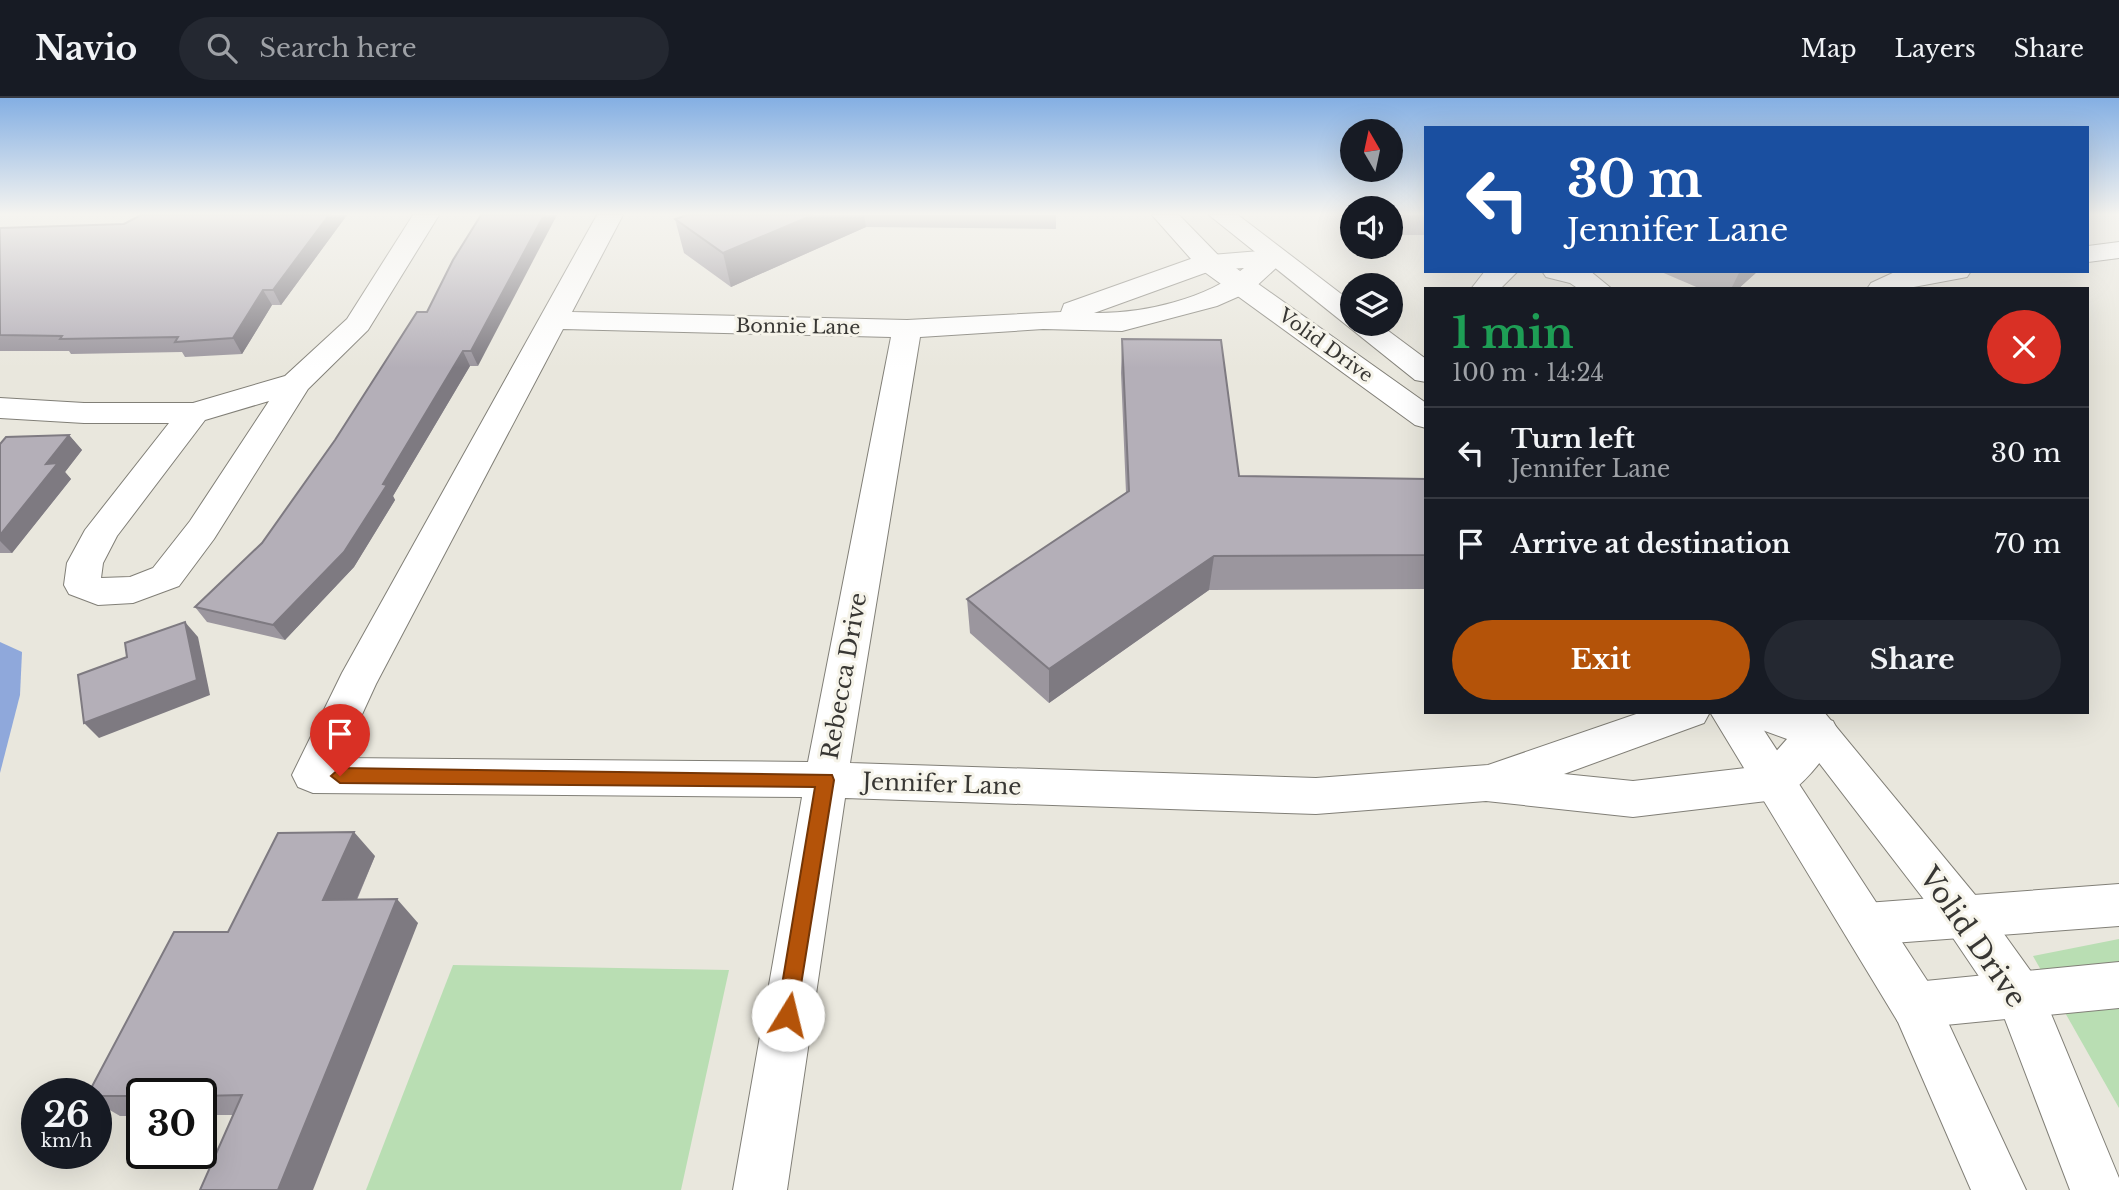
<!DOCTYPE html>
<html lang="en">
<head>
<meta charset="utf-8">
<style>
  :root { --surface:#171b24; --page:#242831; --text:#f1f3f6; --muted:#9ea1a6; --line:#363941; --accent:#b45309 }
  body { margin:0; font-family:"Libre Baskerville",serif; background:var(--page); color:var(--text); height:100vh; display:flex; flex-direction:column; font-size:26px; white-space:nowrap }
  * { box-sizing:border-box; margin:0 }
  p { font-size:23px; color:var(--muted) }
  .icon { flex:none; width:38px; height:38px; fill:none; stroke:currentColor; stroke-width:2; stroke-linecap:round; stroke-linejoin:round }
  .map { position:relative; flex:1; overflow:hidden }
  .drawer { position:absolute; left:1424px; top:189px; width:665px; height:427px; display:flex; flex-direction:column; background:var(--surface); border-radius:0px; box-shadow:0 7px 28px #0002 }
  .drawer>* { flex:none }
  .top-card { position:absolute; left:1424px; top:28px; width:665px; height:147px; border-radius:0px; box-shadow:0 7px 28px #0002; background:#1a4fa0; color:#fff; overflow:hidden }
  .needle { width:46px; rotate:351deg }
  .buttons { position:absolute; left:1340px; top:21px; display:grid; gap:14px }
  .buttons a { display:grid; place-items:center; width:63px; height:63px; border-radius:50%; background:var(--surface); box-shadow:0 7px 28px #0002; font-size:35px }
  .speed { position:absolute; left:21px; top:980px; display:flex; gap:14px; font-size:35px; font-weight:700; text-align:center }
  .speed>* { display:grid; place-content:center; width:91px; height:91px; border-radius:50%; background:var(--surface); box-shadow:0 7px 28px #0002; line-height:1 }
  .speed small { font-size:18px; font-weight:400 }
  .speed .limit { border:4px solid #111; border-radius:10px; background:#fff; color:#111 }
  .pin { position:absolute; display:grid; place-items:center; width:60px; height:60px; color:#fff; margin:-72px -30px; border-radius:50% 50% 50% 0; rotate:-45deg; box-shadow:0 0 7px #0007 }
  .pin .icon { rotate:45deg }
  .me { position:absolute; width:77px; margin:-38px; rotate:9deg; stroke-linejoin:round; filter:drop-shadow(0 0 5px #0008) }
  .turn { display:flex; align-items:center; gap:24px; height:147px; padding:0 28px; font-size:32px }
  .turn .icon { width:91px; height:91px; stroke-width:2.5 }
  .turn b { display:block; font-size:49px; line-height:60px }
  .round { display:grid; place-items:center; flex:none; width:74px; height:74px; border-radius:37px; background:var(--page) }
  .head { display:flex; align-items:center; justify-content:space-between; height:119px; padding:0 28px }
  h1 { font-size:42px; font-weight:700; line-height:52px; color:#1e9e55 }
  .action { display:flex; gap:14px; margin-top:auto; padding:14px 28px }
  .action a { flex:1; height:80px; border-radius:42px; background:var(--accent); color:#fff; font-size:28px; font-weight:700; line-height:80px; text-align:center }
  .action a+a { background:var(--page); color:var(--text) }
  ul { padding:0; list-style:none }
  li { display:flex; align-items:center; gap:21px; height:91px; padding:0 28px; border-top:2px solid var(--line) }
  li div { flex:1 }
  li b { display:block; font-size:26px }
  li em { font-style:normal }
  header { display:flex; align-items:center; gap:42px; box-sizing:border-box; height:98px; padding:0 35px; background:var(--surface); border-bottom:2px solid var(--line) }
  header strong { font-size:33px }
  nav { display:flex; gap:38px; margin-inline-start:auto; font-size:24px }
  .search { width:490px; height:63px; background:var(--page); display:flex; align-items:center; gap:18px; box-sizing:border-box; padding:0 24px; border-radius:38px; color:var(--muted); font-size:26px }
  .map>svg:first-child { display:block }
  .green { fill:#b9deb3 }
  .water { fill:#8fa8db }
  .lines { fill:none; stroke-linecap:round; stroke-linejoin:round }
  .minor-casing { stroke:#817f77; stroke-width:2 }
  .tertiary-casing { stroke:#817f77; stroke-width:2 }
  .minor { fill:#fff; fill-rule:evenodd }
  .tertiary { fill:#fff; fill-rule:evenodd }
  .wall { fill:#9b969e }
  .shaded-wall { fill:#7e7a81 }
  .building { fill:#b4afb8; stroke:#7e7a81; stroke-width:2 }
  .route { fill:#b45309; stroke:#753606; stroke-width:2 }
  .labels { text-anchor:middle; stroke-width:6; stroke-linejoin:round; paint-order:stroke }
  .far-street-label { font-size:19px; fill:#383734; stroke:#f6f4ea }
  .street-label { font-size:23px; fill:#383734; stroke:#f6f4ea }
  .near-street-label { font-size:28px; fill:#383734; stroke:#f6f4ea }
</style>
</head>
<body>
<header>
<strong>Navio</strong>
<div class="search"><svg class="icon" aria-label="search" viewBox="0 0 24 24"><circle cx="10" cy="10" r="6"/><path d="M15 15l6 6"/></svg>Search here</div>
<nav><a>Map</a><a>Layers</a><a>Share</a></nav>
</header>
<div class="map">
<svg width="2119" height="1092" viewBox="0 0 2119 1092">
  <rect width="100%" height="100%" fill="#e9e7dd"/>
  <!-- green -->
  <g class="green">
    <polygon points="2119,841 2119,1010 2033,858"/>
    <polygon points="453,867 729,872 681,1092 366,1092"/>
  </g>
  <!-- water -->
  <polygon class="water" points="0,544 22,554 20,597 0,675"/>
  <g class="lines">
    <!-- minor casing -->
    <g class="minor-casing">
      <g id="minor">
        <path d="M413,117H439L368,232L308,291L214,441L179,488L133,505L98,507L69,496L64,487L67,465L85,432L169,325H84L0,320V300L84,305H193L285,278L347,221ZM269,303L190,423L153,470L130,479L101,480L103,465L117,438L205,322Z"/>
        <path d="M597,117H623L572,214L907,222L1061,214L1064,206L1199,158L1273,152L1283,154L1287,160L1251,193L1217,208L1122,233L1043,231L920,239L850,665L1316,680L1488,667L1642,614H1710L1704,625L1564,676L1633,683L1763,668L1787,641L1743,625L1737,614H1806L1833,623L1839,635C1826,659 1801,693 1775,702L1633,719L1486,703L1316,716L845,700L787,1092H733L802,699L313,695L298,689L292,677L342,575ZM1244,170C1207,201 1142,216 1094,215L1213,172ZM563,231L891,239L808,664L342,660L376,586Z"/>
        <polygon points="2119,144 2119,160 2088,164 2088,148"/>
        <polygon points="1485,173 1518,173 1500,191 1471,191"/>
        <polygon points="1542,173 1590,173 1612,191 1579,191 1570,185 1546,179"/>
        <polygon points="1897,173 1971,173 1967,179 1903,191 1867,191 1871,185"/>
        <polygon points="2119,786 2119,828 1866,847 1850,841 1843,826 1850,811 1866,805"/>
        <polygon points="2119,864 2119,910 1915,930 1898,924 1891,907 1898,890 1915,884"/>
      </g>
    </g>
    <!-- tertiary casing -->
    <g class="tertiary-casing">
      <g id="tertiary">
        <polygon points="1152,117 1179,117 1219,158 1426,305 1426,330 1415,327 1199,170"/>
        <polygon points="1209,117 1238,117 1353,205 1353,226 1379,226 1426,261 1426,284 1415,282"/>
        <polygon points="1710,614 1752,614 1932,890 2026,1092 1971,1092 1898,924"/>
        <polygon points="1780,614 1824,614 1981,804 2037,882 2119,1080 2119,1092 2070,1092 2001,911 1949,834"/>
      </g>
    </g>
    <!-- minor -->
    <use href="#minor" class="minor"/>
    <!-- tertiary -->
    <use href="#tertiary" class="tertiary"/>
  </g>
  <!-- wall -->
  <g class="wall">
    <polygon points="141,117 347,117 281,207 272,207 242,256 185,259 182,254 71,256 69,253 0,253 0,130 124,126"/>
    <polygon points="687,117 1056,117 1056,131 866,129 731,189 684,155 675,121"/>
    <rect x="1391" y="117" width="35" height="20"/>
    <polygon points="453,162 478,268 470,268 393,398 395,402 354,469 285,542 207,524 195,509 262,445 427,214"/>
    <polygon points="1659,173 1758,173 1738,191 1701,191"/>
    <polygon points="1122,241 1239,378 1426,381 1426,491 1209,492 1049,605 970,535 967,501 1126,395 1121,275"/>
    <polygon points="69,337 82,352 65,374 71,381 12,455 0,455 0,346"/>
    <polygon points="375,758 357,802 418,825 233,1017 201,1017 201,996 142,996 142,1018 120,1018 96,1004 96,996 228,834"/>
  </g>
  <!-- shaded-wall -->
  <g class="shaded-wall">
    <polygon points="329,117 347,117 281,207 273,192"/>
    <polygon points="544,117 557,117 478,268 471,253"/>
    <polygon points="813,117 864,117 866,129 731,189 723,155"/>
    <polygon points="1740,173 1758,173 1738,191 1731,191"/>
    <polygon points="263,192 272,207 242,256 233,240"/>
    <polygon points="463,253 470,268 393,398 395,402 354,469 285,542 273,527 383,386"/>
    <polygon points="69,337 82,352 65,374 71,381 12,455 0,443 0,437 46,366"/>
    <polygon points="1214,458 1209,492 1049,605 1049,571"/>
    <polygon points="185,524 198,539 210,597 99,640 84,625"/>
    <polygon points="354,734 375,758 346,826 323,802"/>
    <polygon points="397,801 418,825 313,1092 278,1092"/>
  </g>
  <!-- building -->
  <g class="building">
    <polygon points="141,117 329,117 273,192 263,192 233,240 175,244 178,239 60,241 62,238 0,237 0,130 124,126"/>
    <polygon points="481,117 544,117 471,253 463,253 383,386 387,387 344,454 273,527 195,509 262,445 335,342 417,214 427,214 453,162"/>
    <polygon points="687,117 813,117 723,155 675,121"/>
    <polygon points="1122,241 1221,242 1239,378 1426,381 1426,457 1214,458 1049,571 967,501 1129,393"/>
    <polygon points="69,337 46,366 58,365 0,437 0,346 6,339"/>
    <polygon points="185,524 197,582 84,625 78,577 127,559 125,545"/>
    <polygon points="354,734 323,802 397,801 278,1092 200,1092 242,997 201,998 201,996 142,996 142,998 96,998 96,996 88,996 174,834 228,834 278,735"/>
  </g>
  <!-- sky -->
  <linearGradient id="sky" x2="0" y2="1"><stop stop-color="#84afe3"/><stop offset="0.43" stop-color="#f5f4f0"/><stop offset="1" stop-color="#f5f4f0" stop-opacity="0"/></linearGradient>
  <rect width="2119" height="270" fill="url(#sky)"/>
  <!-- route -->
  <polygon class="route" points="340,670 832,677 834,682 795,924 788,927 780,924 777,917 815,689 340,685 331,678"/>
  <g class="labels">
    <!-- far-street labels -->
    <g class="far-street-label">
      <text transform="translate(798 228) rotate(1)" y="7">Bonnie Lane</text>
      <text transform="translate(1326 247) rotate(36)" y="7">Volid Drive</text>
    </g>
    <!-- street labels -->
    <g class="street-label">
      <text transform="translate(844 578) rotate(-80)" y="8">Rebecca Drive</text>
      <text transform="translate(942 686) rotate(2)" y="8">Jennifer Lane</text>
    </g>
    <!-- near-street labels -->
    <g class="near-street-label">
      <text transform="translate(1973 839) rotate(55)" y="10">Volid Drive</text>
    </g>
  </g>
</svg>
<div class="buttons">
<a><svg class="needle" viewBox="-14 -14 28 28"><path d="M0-13l5 13h-10z" fill="#e53935"/><path d="M0 13l5-13h-10z" fill="#9ea1a6"/></svg></a>
<a><svg class="icon" aria-label="sound" viewBox="0 0 24 24"><path d="M4 9h4l5-4v14l-5-4H4zM17 9q2 3 0 6"/></svg></a>
<a><svg class="icon" aria-label="layers" viewBox="0 0 24 24"><path d="M12 4l9 5-9 5-9-5zM3 14l9 5 9-5"/></svg></a>
</div>
<div class="speed"><div>26<small>km/h</small></div><div class="limit">30</div></div>
<div class="pin" style="left:340px;top:678px;background:#d93025"><svg class="icon" aria-label="arrive" viewBox="0 0 24 24"><path d="M6 21V4h12l-3 4 3 4H6"/></svg></div>
<svg class="me" style="left:788px;top:917px" viewBox="-20 -20 40 40"><circle r="19" fill="#fff"/><path d="M0-13L10 11 0 6-10 11z" fill="#b45309"/></svg>
<div class="top-card">
<div class="turn"><svg class="icon" aria-label="left" viewBox="0 0 24 24"><path d="M17 20v-9H6M10 6l-5 5 5 5"/></svg><div><b>30 m</b>Jennifer Lane</div></div>
</div>
<section class="drawer">
<div class="head"><div><h1>1 min</h1><p>100 m · 14:24</p></div><a class="round" style="background:#d93025;color:#fff"><svg class="icon" aria-label="close" viewBox="0 0 24 24"><path d="M6 6l12 12M18 6L6 18"/></svg></a></div>
<ul>
<li><svg class="icon" aria-label="left" viewBox="0 0 24 24"><path d="M17 20v-9H6M10 6l-5 5 5 5"/></svg><div><b>Turn left</b><p>Jennifer Lane</p></div><em>30 m</em></li>
<li><svg class="icon" aria-label="arrive" viewBox="0 0 24 24"><path d="M6 21V4h12l-3 4 3 4H6"/></svg><div><b>Arrive at destination</b></div><em>70 m</em></li>
</ul>
<div class="action"><a>Exit</a><a>Share</a></div>
</section>
</div>
</body>
</html>
